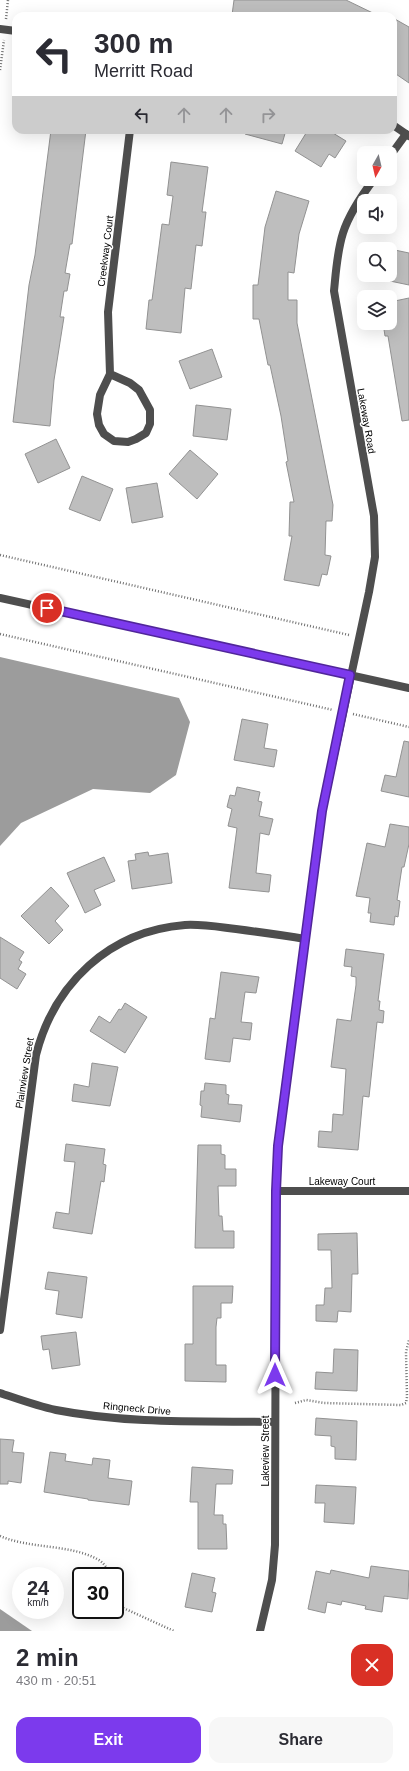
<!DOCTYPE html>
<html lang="en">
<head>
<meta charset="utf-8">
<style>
  :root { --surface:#fff; --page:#f7f7f7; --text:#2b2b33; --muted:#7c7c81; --accent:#7c3aed }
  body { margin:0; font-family:Helvetica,sans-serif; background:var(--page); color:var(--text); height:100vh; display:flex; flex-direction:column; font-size:15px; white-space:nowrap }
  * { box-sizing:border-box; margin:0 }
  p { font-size:13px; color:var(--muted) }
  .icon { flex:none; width:22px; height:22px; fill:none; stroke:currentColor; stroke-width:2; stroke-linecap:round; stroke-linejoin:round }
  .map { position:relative; height:1631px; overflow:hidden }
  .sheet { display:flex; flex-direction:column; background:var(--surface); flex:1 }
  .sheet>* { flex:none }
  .top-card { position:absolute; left:12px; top:12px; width:385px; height:122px; border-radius:12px; box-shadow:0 4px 16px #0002; background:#fff; color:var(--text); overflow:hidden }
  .needle { width:26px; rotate:188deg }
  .tools { position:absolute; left:357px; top:146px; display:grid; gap:8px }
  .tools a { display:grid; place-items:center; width:40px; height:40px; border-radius:8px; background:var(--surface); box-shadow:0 4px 16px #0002; font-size:20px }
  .speed { position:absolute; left:12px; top:1567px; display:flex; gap:8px; font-size:20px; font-weight:700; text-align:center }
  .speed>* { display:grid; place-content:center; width:52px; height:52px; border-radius:50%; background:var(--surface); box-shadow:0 4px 16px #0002; line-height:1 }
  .speed small { font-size:10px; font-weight:400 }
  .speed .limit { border:2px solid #111; border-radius:6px; background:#fff; color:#111 }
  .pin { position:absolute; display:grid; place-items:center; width:34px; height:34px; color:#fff; margin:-17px; border:2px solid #fff; border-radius:50%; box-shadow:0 1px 4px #0007 }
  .me { position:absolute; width:44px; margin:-22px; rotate:0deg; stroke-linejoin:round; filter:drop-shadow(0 0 3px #0008) }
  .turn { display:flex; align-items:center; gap:14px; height:84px; padding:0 16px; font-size:18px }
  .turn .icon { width:52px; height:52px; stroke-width:2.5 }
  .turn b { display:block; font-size:28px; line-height:34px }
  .lanes { display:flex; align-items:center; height:38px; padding:0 16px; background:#0003; justify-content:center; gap:20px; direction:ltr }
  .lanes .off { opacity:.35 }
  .round { display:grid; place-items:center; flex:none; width:42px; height:42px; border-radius:12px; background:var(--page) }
  .overview { display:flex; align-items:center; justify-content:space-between; height:68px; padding:0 16px }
  h1 { font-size:24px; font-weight:700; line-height:30px }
  .button { display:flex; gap:8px; margin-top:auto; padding:8px 16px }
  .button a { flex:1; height:46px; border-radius:12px; background:var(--accent); color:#fff; font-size:16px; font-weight:700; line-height:46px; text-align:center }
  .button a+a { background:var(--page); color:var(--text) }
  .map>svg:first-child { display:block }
  .water { fill:#9c9c9c }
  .building { fill:#bebebe; stroke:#929292 }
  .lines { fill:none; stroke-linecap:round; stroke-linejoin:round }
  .path { stroke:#707070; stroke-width:2.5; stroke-dasharray:1 2; stroke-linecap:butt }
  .street { stroke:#4e4e4e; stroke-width:8 }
  .route-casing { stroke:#51269a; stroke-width:10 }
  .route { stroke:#7c3aed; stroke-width:7 }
  .labels { text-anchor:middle; stroke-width:3; stroke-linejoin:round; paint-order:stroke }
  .street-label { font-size:10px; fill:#000; stroke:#fff }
</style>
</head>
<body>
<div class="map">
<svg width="409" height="1631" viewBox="0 0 409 1631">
  <rect width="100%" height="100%" fill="#fff"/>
  <!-- water -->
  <g class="water">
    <polygon points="0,657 179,698 190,722 176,775 150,793 93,789 21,823 0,846"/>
    <polygon points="0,1609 32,1631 0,1631"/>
  </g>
  <!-- building -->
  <g class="building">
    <polygon points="234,0 346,0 379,16 243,16 232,15"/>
    <polygon points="393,18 409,27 409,83 393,72"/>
    <polygon points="51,130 86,130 72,244 70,244 65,273 70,274 67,291 64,291 60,317 64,317 54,380 50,426 13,422 29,285 35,255"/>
    <polygon points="245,130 286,130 282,144 245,134"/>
    <polygon points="308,130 328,130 346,141 335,158 329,154 321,167 295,151"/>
    <polygon points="171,162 208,167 202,212 206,212 202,246 196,245 191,289 185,288 181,333 146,329 149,300 152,300 162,224 169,225 173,196 167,195"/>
    <polygon points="276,191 309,201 299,234 294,273 288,272 288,300 297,300 297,323 333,505 332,521 326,521 325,555 331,556 327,575 322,574 319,586 284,580 292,536 289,536 290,502 294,502 286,462 288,461 281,416 270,365 268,365 259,319 253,319 253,285 258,285 265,227"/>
    <polygon points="390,249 409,253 409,285 390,281"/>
    <polygon points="409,298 409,420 402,421 388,336 385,336 383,323 390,323 390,302"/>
    <polygon points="212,349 222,377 190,389 179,361"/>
    <polygon points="196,405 231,409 227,440 193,436"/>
    <polygon points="56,439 70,468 38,483 25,454"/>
    <polygon points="190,450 218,474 197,499 169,474"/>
    <polygon points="82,476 113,489 100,521 69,509"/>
    <polygon points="157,483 163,517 132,523 126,488"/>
    <polygon points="242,719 268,724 264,748 277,750 274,767 234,760"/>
    <polygon points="404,741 409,742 409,797 381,791 385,775 396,777"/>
    <polygon points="237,787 260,792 258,801 262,802 259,816 273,819 269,835 260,833 256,873 271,875 269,892 229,888 237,828 228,826 232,809 227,807 230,795 235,796"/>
    <polygon points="390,824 409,827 409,844 404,867 402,867 397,900 400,901 398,917 395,916 394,925 370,922 371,913 368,913 370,898 356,896 367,843 385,847"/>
    <polygon points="148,852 149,856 168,853 172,883 132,889 128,861 136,860 135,854"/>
    <polygon points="104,857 115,881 94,890 101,905 85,913 67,873"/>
    <polygon points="51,887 69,906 55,921 63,930 49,944 21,916"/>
    <polygon points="0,937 24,952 19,960 22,962 18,969 26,974 17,989 0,978"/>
    <polygon points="346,949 384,954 378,1001 380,1001 379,1010 384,1011 383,1023 377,1022 369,1097 363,1096 358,1150 318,1147 319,1131 332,1132 333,1114 343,1115 346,1069 331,1067 337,1019 351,1021 356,985 356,977 351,976 352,967 344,966"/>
    <polygon points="221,972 259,977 256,993 245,992 241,1022 252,1023 250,1040 233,1038 230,1062 205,1059 210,1018 215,1019"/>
    <polygon points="125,1003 147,1017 125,1053 90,1031 99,1016 110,1023 119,1009 121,1010"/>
    <polygon points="92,1063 118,1067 110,1106 72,1101 74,1084 89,1087"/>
    <polygon points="205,1083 226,1085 226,1094 229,1095 228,1104 242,1105 240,1122 201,1117 202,1106 200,1105 201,1091 204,1091"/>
    <polygon points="66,1144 105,1149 103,1164 106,1165 104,1182 101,1181 92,1234 53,1228 56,1212 69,1214 75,1162 64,1161"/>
    <polygon points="198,1145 221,1145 221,1154 225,1155 225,1169 236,1169 236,1186 218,1186 219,1216 222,1216 223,1231 234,1231 234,1248 195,1248"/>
    <polygon points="357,1233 358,1274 352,1274 351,1312 338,1311 337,1322 316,1321 316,1305 324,1305 325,1288 332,1288 331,1250 318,1250 318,1234"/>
    <polygon points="48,1272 87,1277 82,1318 56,1314 59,1291 45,1289"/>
    <polygon points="193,1286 233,1286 232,1303 221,1303 221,1318 217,1318 216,1327 216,1365 226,1365 226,1382 185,1381 185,1344 193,1344"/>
    <polygon points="76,1332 80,1365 52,1369 49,1349 43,1350 41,1336"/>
    <polygon points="334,1349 358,1350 357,1391 315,1389 316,1372 333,1373"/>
    <polygon points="316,1418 357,1421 356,1460 335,1459 335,1447 331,1446 331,1436 315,1435"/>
    <polygon points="0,1439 14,1440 12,1452 24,1453 21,1483 8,1481 8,1484 0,1484"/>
    <polygon points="50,1452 66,1454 65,1461 92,1465 93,1458 110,1460 108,1478 132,1481 129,1505 88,1500 88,1499 44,1492"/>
    <polygon points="192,1467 233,1470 232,1484 216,1484 214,1515 223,1515 223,1524 226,1524 227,1549 198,1549 198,1502 190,1502"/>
    <polygon points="316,1485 356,1487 354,1524 324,1522 325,1503 315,1503"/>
    <polygon points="371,1566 409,1571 408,1599 384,1596 382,1612 365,1609 366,1606 342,1601 341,1605 327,1602 325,1613 308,1609 316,1571 330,1574 331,1570 369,1578"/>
    <polygon points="192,1573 215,1578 212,1592 216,1593 212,1612 185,1607"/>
  </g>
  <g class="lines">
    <!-- path -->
    <g class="path">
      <polyline points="6,19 8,0"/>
      <polyline points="0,70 4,40"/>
      <polyline points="0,555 349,635"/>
      <polyline points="0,634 333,710"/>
      <polyline points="353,714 409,727"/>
      <polyline points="295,1403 306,1400 324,1403 401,1405 406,1403 407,1397 406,1352 409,1340"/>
      <path d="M0,1536C30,1549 69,1544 97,1559C104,1562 108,1570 111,1576"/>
      <polyline points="115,1590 116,1599 121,1607 174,1631"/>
    </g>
    <!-- street -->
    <g class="street">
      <polyline points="0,29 16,31"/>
      <polyline points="393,125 409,136"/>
      <polyline points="390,156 406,134"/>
      <polyline points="110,374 130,383 139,390 150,410 150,424 146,433 136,439 128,442 114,441 104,434 99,425 97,414 100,395 110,374 108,312 130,130"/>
      <polyline points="0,598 409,688"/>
      <polyline points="276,1191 409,1191"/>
      <path d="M0,1330L36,1055C54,984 109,931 185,925C202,924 219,927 236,929C259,932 282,935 305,939"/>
      <path d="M0,1393C18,1399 37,1406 56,1410C128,1424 202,1421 275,1422"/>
      <path d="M260,1631L272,1580L275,1545L276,1191L278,1146L322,811L369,592L375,557L374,516L334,291C336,271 337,252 343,233C349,214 362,195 374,179"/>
    </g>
  </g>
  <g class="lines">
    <!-- route casing -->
    <g class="route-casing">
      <polyline id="route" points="47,608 350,675 322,811 278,1146 276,1191 275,1375"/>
    </g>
    <!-- route -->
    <use href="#route" class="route"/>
  </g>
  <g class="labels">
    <!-- street labels -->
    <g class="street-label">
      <text transform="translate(105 251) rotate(-83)" y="4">Creekway Court</text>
      <text transform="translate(367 421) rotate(80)" y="4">Lakeway Road</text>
      <text transform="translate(24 1073) rotate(-81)" y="4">Plainview Street</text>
      <text x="342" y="1185">Lakeway Court</text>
      <text transform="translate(137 1408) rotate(5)" y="4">Ringneck Drive</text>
      <text transform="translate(265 1451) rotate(-90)" y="4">Lakeview Street</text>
    </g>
  </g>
</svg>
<div class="tools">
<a><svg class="needle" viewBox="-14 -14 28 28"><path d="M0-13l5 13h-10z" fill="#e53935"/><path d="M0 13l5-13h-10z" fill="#7c7c81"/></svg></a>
<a><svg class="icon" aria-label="sound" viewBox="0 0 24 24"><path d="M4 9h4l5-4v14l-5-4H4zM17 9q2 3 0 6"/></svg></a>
<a><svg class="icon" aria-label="search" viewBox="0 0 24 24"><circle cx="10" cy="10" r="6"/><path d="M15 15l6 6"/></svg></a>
<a><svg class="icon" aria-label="layers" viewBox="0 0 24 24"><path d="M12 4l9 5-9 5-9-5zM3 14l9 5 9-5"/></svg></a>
</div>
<div class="speed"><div>24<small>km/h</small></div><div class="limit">30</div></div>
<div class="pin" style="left:47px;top:608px;background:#d93025"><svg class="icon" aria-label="arrive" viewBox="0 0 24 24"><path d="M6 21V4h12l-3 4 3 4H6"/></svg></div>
<svg class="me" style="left:275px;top:1375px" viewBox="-20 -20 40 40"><path d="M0-17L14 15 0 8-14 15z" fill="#7c3aed" stroke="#fff" stroke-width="4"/></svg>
<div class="top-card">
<div class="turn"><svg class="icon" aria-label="left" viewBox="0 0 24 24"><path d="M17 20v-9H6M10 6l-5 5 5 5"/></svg><div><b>300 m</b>Merritt Road</div></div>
<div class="lanes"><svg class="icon" aria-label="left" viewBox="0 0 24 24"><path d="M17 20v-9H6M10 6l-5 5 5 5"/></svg><svg class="icon off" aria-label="ahead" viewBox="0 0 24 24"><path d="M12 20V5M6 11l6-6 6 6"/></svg><svg class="icon off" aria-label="ahead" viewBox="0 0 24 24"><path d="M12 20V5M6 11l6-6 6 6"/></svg><svg class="icon off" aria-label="right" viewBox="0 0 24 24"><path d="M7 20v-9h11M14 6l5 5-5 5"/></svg></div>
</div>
</div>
<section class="sheet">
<div class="overview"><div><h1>2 min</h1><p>430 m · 20:51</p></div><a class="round" style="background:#d93025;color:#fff"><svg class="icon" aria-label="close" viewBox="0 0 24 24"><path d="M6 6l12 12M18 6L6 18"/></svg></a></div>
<div class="button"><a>Exit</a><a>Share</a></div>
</section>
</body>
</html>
